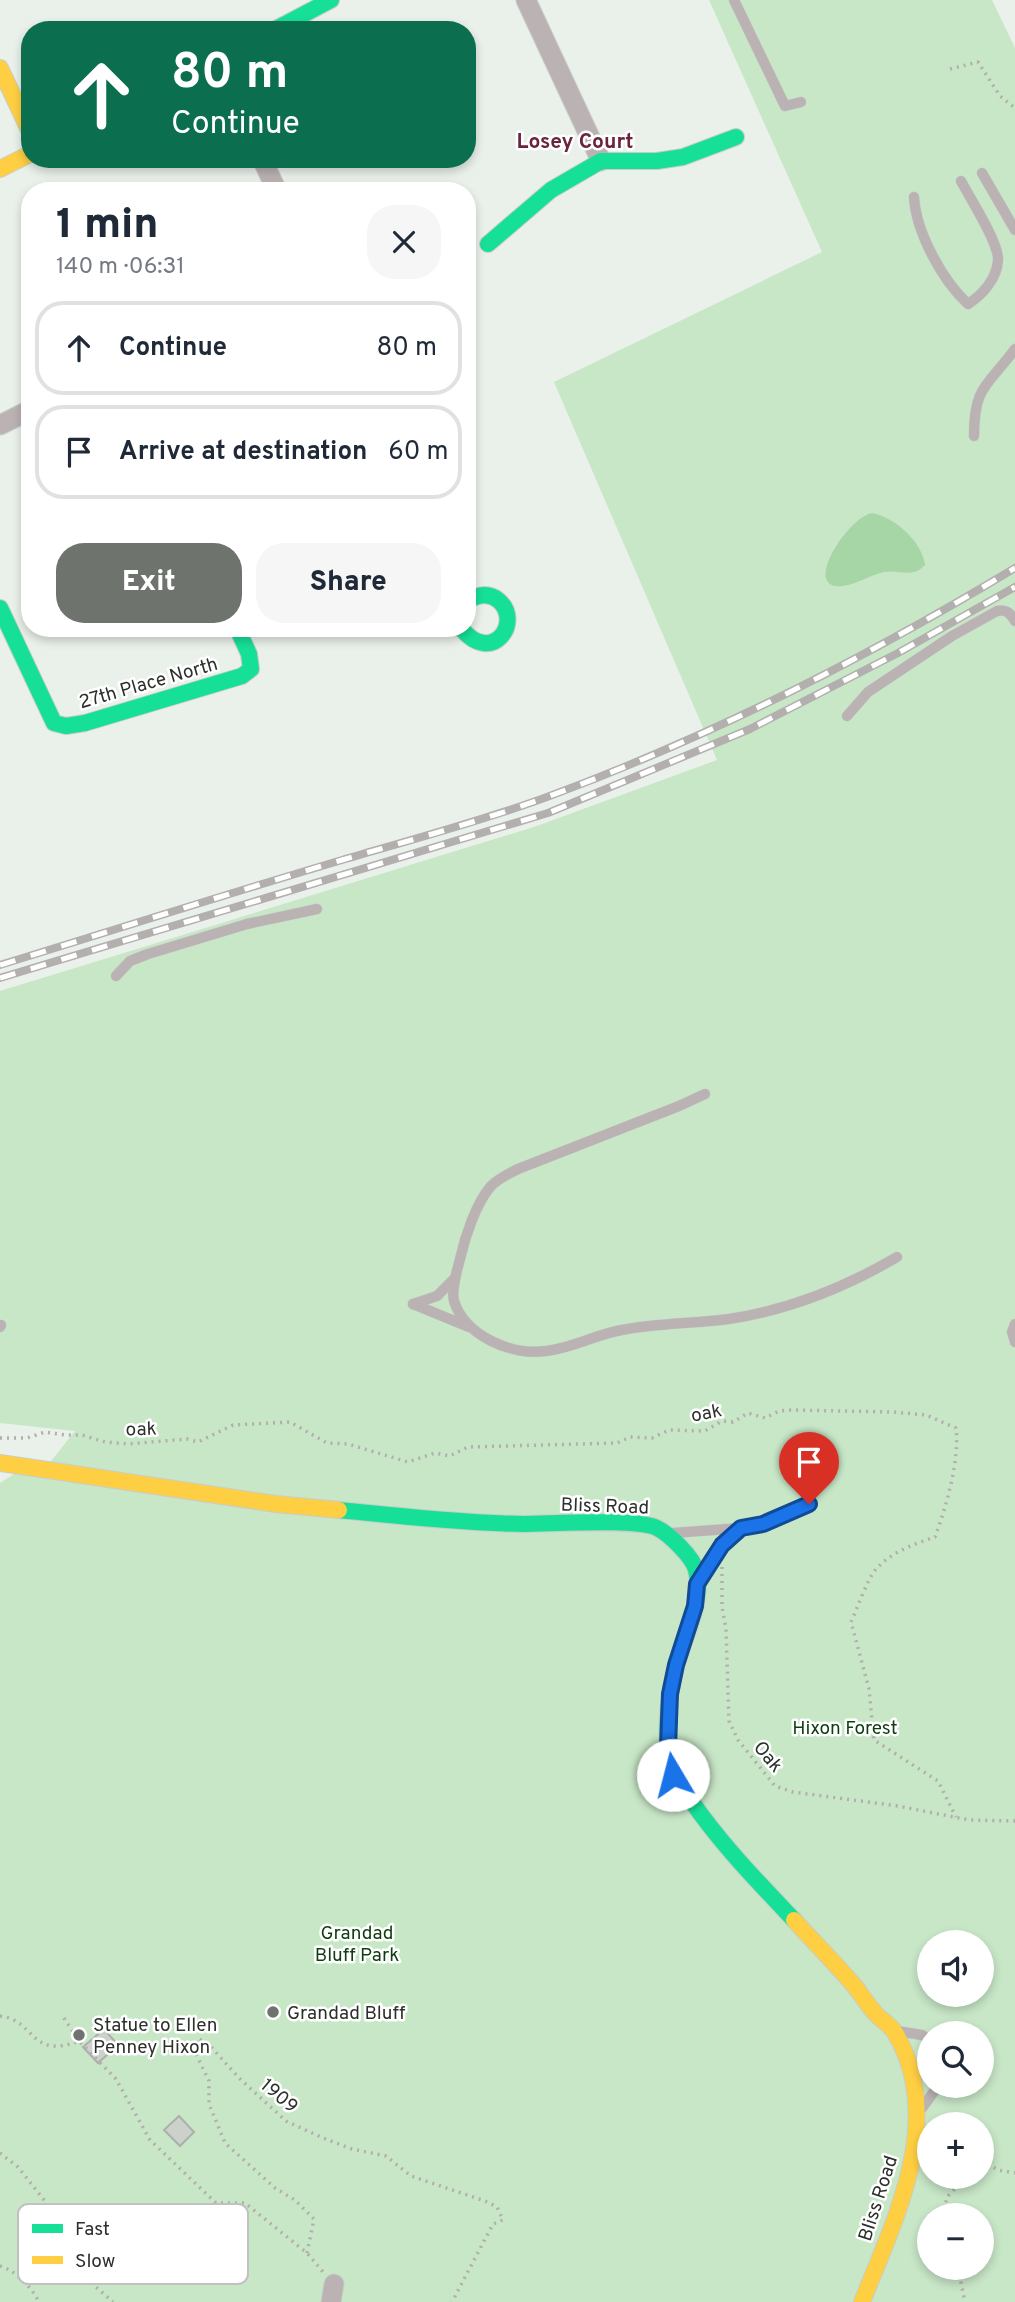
<!DOCTYPE html>
<html lang="en">
<head>
<meta charset="utf-8">
<style>
  :root { --surface:#fff; --page:#f6f6f7; --text:#1f2937; --muted:#747a83; --line:#e0e1e3; --accent:#6e736e }
  body { margin:0; font-family:Overpass,sans-serif; background:var(--page); color:var(--text); height:100vh; display:flex; flex-direction:column; font-size:26px; white-space:nowrap }
  * { box-sizing:border-box; margin:0 }
  p { font-size:23px; color:var(--muted) }
  .icon { flex:none; width:38px; height:38px; fill:none; stroke:currentColor; stroke-width:2; stroke-linecap:round; stroke-linejoin:round }
  .map { position:relative; flex:1; overflow:hidden }
  .drawer { position:absolute; left:21px; top:182px; width:455px; height:455px; display:flex; flex-direction:column; background:var(--surface); border-radius:28px; box-shadow:0 4px 10px #0003 }
  .drawer>* { flex:none }
  .top-card { position:absolute; left:21px; top:21px; width:455px; height:147px; border-radius:28px; box-shadow:0 4px 10px #0003; background:#0b6e4f; color:#fff; overflow:hidden }
  .controls { position:absolute; left:917px; top:1930px; display:grid; gap:14px }
  .controls a { display:grid; place-items:center; width:77px; height:77px; border-radius:50%; background:var(--surface); box-shadow:0 4px 10px #0003; font-size:35px }
  .pin { position:absolute; display:grid; place-items:center; width:60px; height:60px; color:#fff; margin:-72px -30px; border-radius:50% 50% 50% 0; rotate:-45deg; box-shadow:0 0 7px #0007 }
  .pin .icon { rotate:45deg }
  .me { position:absolute; width:77px; margin:-38px; rotate:352deg; stroke-linejoin:round; filter:drop-shadow(0 0 5px #0008) }
  .turn { display:flex; align-items:center; gap:24px; height:147px; padding:0 35px; font-size:32px }
  .turn .icon { width:91px; height:91px; stroke-width:2.5 }
  .turn b { display:block; font-size:49px; line-height:60px }
  .round { display:grid; place-items:center; flex:none; width:74px; height:74px; border-radius:28px; background:var(--page) }
  .head { display:flex; align-items:center; justify-content:space-between; height:119px; padding:0 35px }
  h1 { font-size:42px; font-weight:800; line-height:52px }
  .primary-button { display:flex; gap:14px; margin-top:auto; padding:14px 35px }
  .primary-button a { flex:1; height:80px; border-radius:28px; background:var(--accent); color:#fff; font-size:28px; font-weight:800; line-height:80px; text-align:center }
  .primary-button a+a { background:var(--page); color:var(--text) }
  ul { padding:0; list-style:none }
  li { display:flex; align-items:center; gap:21px; height:94px; margin:0 14px 10px; padding:0 21px; border:4px solid var(--line); border-radius:28px }
  li div { flex:1 }
  li b { display:block; font-size:26px }
  li em { font-style:normal }
  .map>svg:first-child { display:block }
  .green { fill:#c8e7c7; fill-rule:evenodd }
  .water { fill:#a6d6a5 }
  .building { fill:#ccd1cc; stroke:#acb0ac; stroke-width:2 }
  .lines { fill:none; stroke-linecap:round; stroke-linejoin:round }
  .lane-casing { stroke:#c9cdc9; stroke-width:11 }
  .street-casing { stroke:#c9cdc9; stroke-width:21 }
  .fast-casing { stroke:#c9cdc9; stroke-width:18 }
  .slow-casing { stroke:#c9cdc9; stroke-width:18 }
  .path { stroke:#b3adad; stroke-width:3.5; stroke-dasharray:2 5; stroke-linecap:butt }
  .lane { stroke:#bab2b3; stroke-width:10 }
  .street { stroke:#bab2b3; stroke-width:19 }
  .fast { stroke:#16e098; stroke-width:16 }
  .slow { stroke:#ffcf43; stroke-width:16 }
  .rail-casing { stroke:#b3afae; stroke-width:8 }
  .rail { stroke:#fff; stroke-width:5; stroke-dasharray:16; stroke-linecap:butt }
  .route-casing { stroke:#114b97; stroke-width:18 }
  .route { stroke:#1a73e8; stroke-width:12 }
  .poi-dot { fill:#6e736e; stroke:#fff; stroke-width:2.5 }
  .labels { text-anchor:middle; stroke-width:5; stroke-linejoin:round; paint-order:stroke }
  .street-label { font-size:19px; fill:#2c302c; stroke:#fff }
  .park-label { font-size:19px; fill:#0e3d11; stroke:#fff }
  .poi-label { font-size:19px; fill:#2c302c; stroke:#fff; text-anchor:start }
  .neighbourhood-label { font-size:21px; font-weight:bold; fill:#69253b; stroke:#fff }
  .key { fill:#fff; stroke:#c0c1c0; stroke-width:2 }
  .key-label { font-size:19px; fill:#2c302c }
</style>
</head>
<body>
<div class="map">
<svg width="1015" height="2302" viewBox="0 0 1015 2302">
  <rect width="100%" height="100%" fill="#eaf0ea"/>
  <!-- green -->
  <path class="green" d="M709,0H992L1015,48V2302H0V1483L25,1467L44,1470L75,1431L0,1423V991L534,827L717,760L554,382L822,252ZM929,1942H982V1995H929ZM929,2034H982V2086H929ZM929,2124H982V2177H929ZM929,2216H982V2268H929Z"/>
  <!-- water -->
  <path class="water" d="M872,513C894,517 922,541 925,565C912,579 900,569 884,572C870,575 857,584 843,586C800,591 848,517 872,513Z"/>
  <!-- building -->
  <g class="building">
    <polygon points="104,2029 118,2045 98,2063 83,2047"/>
    <polygon points="179,2116 194,2132 180,2146 164,2130"/>
  </g>
  <g class="lines">
    <!-- lane casing -->
    <g class="lane-casing">
      <g id="lane">
        <polyline points="734,0 785,106 801,102"/>
        <polyline points="982,173 1015,230"/>
        <path d="M914,197C916,232 942,280 968,304C982,295 997,279 998,260C999,243 970,198 961,181"/>
        <path d="M974,436C974,385 988,386 1015,349"/>
        <path d="M847,716L868,692L952,636L997,611C1007,609 1010,613 1015,621"/>
        <polyline points="116,976 130,961 148,954 247,924 317,909"/>
        <path d="M705,1094L679,1106L518,1169C508,1174 499,1178 491,1186C476,1203 465,1237 460,1259C457,1271 451,1289 454,1301C465,1336 512,1356 546,1351C571,1348 593,1336 617,1331C654,1323 692,1324 729,1319C788,1310 846,1287 897,1257"/>
        <polyline points="413,1304 469,1327"/>
        <polyline points="413,1304 437,1296 455,1278"/>
        <polyline points="1015,1324 1012,1332 1015,1342"/>
        <polyline points="0,1327 1,1325"/>
        <polyline points="741,1528 763,1524 809,1504"/>
        <polyline points="673,1533 741,1528 722,1545 703,1574"/>
        <polyline points="897,2031 922,2035 929,2039"/>
        <polyline points="922,2108 938,2086"/>
      </g>
    </g>
    <!-- street casing -->
    <g class="street-casing">
      <g id="street">
        <polyline points="526,0 601,161"/>
        <polyline points="262,159 277,191"/>
        <polyline points="0,425 30,410"/>
        <polyline points="331,2302 334,2284"/>
      </g>
    </g>
    <!-- fast casing -->
    <g class="fast-casing">
      <g id="fast">
        <polyline points="274,30 331,0"/>
        <polyline points="488,244 551,190 601,161 657,161 683,157 736,137"/>
        <polyline points="0,608 54,723 66,726 85,723 242,676 251,669 249,654 237,628"/>
        <path d="M461,628C492,667 524,621 498,600C488,592 477,595 467,601"/>
        <path d="M339,1510C400,1516 463,1523 524,1524C551,1524 638,1518 657,1528C669,1534 693,1557 696,1570C704,1600 685,1634 677,1662C668,1693 663,1742 673,1773C676,1782 684,1791 690,1799C720,1843 757,1881 794,1920"/>
      </g>
    </g>
    <!-- slow casing -->
    <g class="slow-casing">
      <g id="slow">
        <polyline points="0,68 30,132"/>
        <polyline points="0,169 30,154"/>
        <polyline points="0,1463 276,1504 339,1510"/>
        <path d="M794,1920C813,1941 833,1961 852,1983C860,1992 866,2003 875,2013C880,2019 889,2024 894,2031C947,2118 895,2219 862,2302"/>
      </g>
    </g>
    <!-- path -->
    <g class="path">
      <polyline points="950,69 978,62 1000,96 1015,108"/>
      <path d="M0,1438H27L45,1432L65,1435H82L105,1442L128,1444L187,1439L198,1442L233,1425L290,1422L327,1443L348,1444L408,1462L435,1453L450,1456L468,1447L617,1443L630,1437L652,1438L669,1430L705,1431L722,1421L733,1422L748,1413L765,1418L779,1411L791,1410L893,1412L926,1415L956,1428C960,1460 946,1507 935,1537C914,1544 892,1552 877,1568C867,1579 858,1607 851,1622L869,1689L874,1740L938,1781L956,1817"/>
      <polyline points="722,1567 722,1607 726,1629 729,1721 738,1740 775,1786 793,1792 898,1806 969,1820 1015,1821"/>
      <path d="M0,2016C36,2020 29,2060 79,2041L116,2079L150,2140L216,2203H245L307,2253L324,2273"/>
      <polyline points="64,2018 79,2041"/>
      <polyline points="0,2153 18,2167 71,2234 63,2268 87,2279 113,2302"/>
      <polyline points="982,2166 986,2163 998,2170 1015,2173"/>
      <polyline points="954,2177 958,2184"/>
      <polyline points="943,2216 947,2197 966,2177"/>
      <polyline points="307,2253 314,2219 295,2200 275,2188 225,2143 209,2104 209,2081 195,2052 198,2038 212,2048 239,2078 286,2121 323,2138 352,2149 386,2156 411,2176 485,2201 497,2207 503,2220 493,2224 452,2302"/>
      <path d="M0,2266C15,2270 32,2288 39,2302"/>
      <polyline points="958,2268 965,2302"/>
    </g>
    <!-- lane -->
    <use href="#lane" class="lane"/>
    <!-- street -->
    <use href="#street" class="street"/>
    <!-- fast -->
    <use href="#fast" class="fast"/>
    <!-- slow -->
    <use href="#slow" class="slow"/>
    <!-- rail casing -->
    <g class="rail-casing">
      <g id="rail">
        <path d="M0,965C114,930 227,894 342,860C410,840 479,822 547,797C710,737 866,658 1015,568"/>
        <polyline points="0,978 548,813 750,729 898,653 1015,587"/>
      </g>
    </g>
    <!-- rail -->
    <use href="#rail" class="rail"/>
  </g>
  <g class="lines">
    <!-- route casing -->
    <g class="route-casing">
      <polyline id="route" points="673,1775 668,1748 670,1694 676,1665 695,1606 697,1584 722,1545 741,1528 763,1524 809,1504"/>
    </g>
    <!-- route -->
    <use href="#route" class="route"/>
  </g>
  <!-- markers -->
  <g class="poi-dot">
    <circle cx="273" cy="2012" r="7"/>
    <circle cx="79" cy="2035" r="7"/>
  </g>
  <g class="labels">
    <!-- street labels -->
    <g class="street-label">
      <text transform="translate(148 682) rotate(-16)" y="7">27th Place North</text>
      <text transform="translate(706 1412) rotate(-11)" y="7">oak</text>
      <text transform="translate(141 1428) rotate(-2)" y="7">oak</text>
      <text transform="translate(605 1505) rotate(2)" y="7">Bliss Road</text>
      <text transform="translate(769 1756) rotate(50)" y="7">Oak</text>
      <text transform="translate(280 2095) rotate(40)" y="7">1909</text>
      <text transform="translate(877 2198) rotate(-72)" y="7">Bliss Road</text>
    </g>
    <!-- park labels -->
    <g class="park-label">
      <text x="845" y="1734">Hixon Forest</text>
      <text x="357" y="1939">Grandad<tspan x="357" dy="22">Bluff Park</tspan></text>
    </g>
    <!-- poi labels -->
    <g class="poi-label">
      <text x="287" y="2019">Grandad Bluff</text>
      <text x="93" y="2031">Statue to Ellen<tspan x="93" dy="22">Penney Hixon</tspan></text>
    </g>
    <!-- neighbourhood labels -->
    <g class="neighbourhood-label">
      <text x="575" y="148">Losey Court</text>
    </g>
  </g>
  <!-- legend -->
  <rect x="18" y="2204" width="230" height="80" rx="10" class="key"/>
  <rect x="32" y="2224" width="31" height="9" fill="#16e098"/>
  <rect x="32" y="2256" width="31" height="8" fill="#ffcf43"/>
  <g class="key-label">
    <text x="75" y="2235">Fast</text>
    <text x="75" y="2267">Slow</text>
  </g>
</svg>
<div class="controls">
<a><svg class="icon" aria-label="sound" viewBox="0 0 24 24"><path d="M4 9h4l5-4v14l-5-4H4zM17 9q2 3 0 6"/></svg></a>
<a><svg class="icon" aria-label="search" viewBox="0 0 24 24"><circle cx="10" cy="10" r="6"/><path d="M15 15l6 6"/></svg></a>
<a>+</a>
<a>−</a>
</div>
<div class="pin" style="left:809px;top:1504px;background:#d93025"><svg class="icon" aria-label="arrive" viewBox="0 0 24 24"><path d="M6 21V4h12l-3 4 3 4H6"/></svg></div>
<svg class="me" style="left:673px;top:1775px" viewBox="-20 -20 40 40"><circle r="19" fill="#fff"/><path d="M0-13L10 11 0 6-10 11z" fill="#1a73e8"/></svg>
<div class="top-card">
<div class="turn"><svg class="icon" aria-label="ahead" viewBox="0 0 24 24"><path d="M12 20V5M6 11l6-6 6 6"/></svg><div><b>80 m</b>Continue</div></div>
</div>
<section class="drawer">
<div class="head"><div><h1>1 min</h1><p>140 m · 06:31</p></div><a class="round"><svg class="icon" aria-label="close" viewBox="0 0 24 24"><path d="M6 6l12 12M18 6L6 18"/></svg></a></div>
<ul>
<li><svg class="icon" aria-label="ahead" viewBox="0 0 24 24"><path d="M12 20V5M6 11l6-6 6 6"/></svg><div><b>Continue</b></div><em>80 m</em></li>
<li><svg class="icon" aria-label="arrive" viewBox="0 0 24 24"><path d="M6 21V4h12l-3 4 3 4H6"/></svg><div><b>Arrive at destination</b></div><em>60 m</em></li>
</ul>
<div class="primary-button"><a>Exit</a><a>Share</a></div>
</section>
</div>
</body>
</html>
